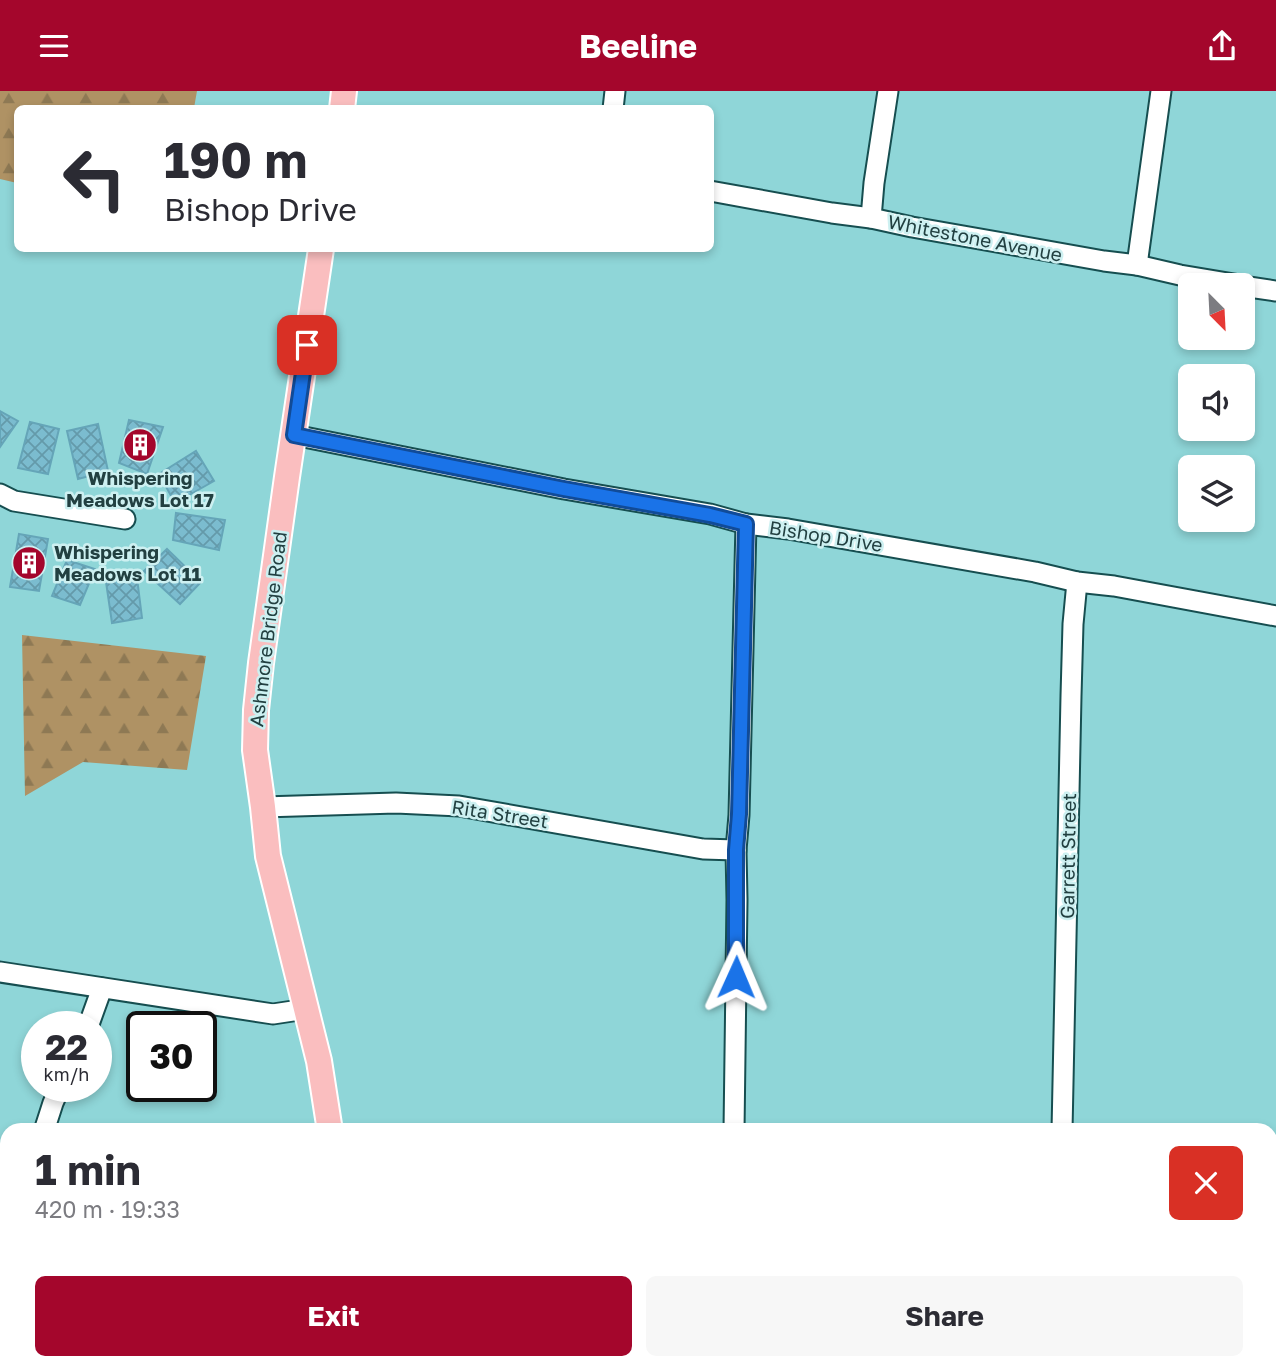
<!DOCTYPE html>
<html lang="en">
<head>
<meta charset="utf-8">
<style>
  :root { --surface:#fff; --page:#f7f7f7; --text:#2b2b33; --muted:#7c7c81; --accent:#a4062c }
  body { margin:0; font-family:"Golos Text",sans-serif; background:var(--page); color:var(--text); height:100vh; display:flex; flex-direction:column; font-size:26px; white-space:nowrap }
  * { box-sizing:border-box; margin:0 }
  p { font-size:23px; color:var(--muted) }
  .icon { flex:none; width:38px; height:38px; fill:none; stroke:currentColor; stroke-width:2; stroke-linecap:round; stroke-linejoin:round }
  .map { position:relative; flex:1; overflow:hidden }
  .details { position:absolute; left:0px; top:1032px; width:1278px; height:247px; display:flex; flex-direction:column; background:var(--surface); border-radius:21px 21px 0 0; box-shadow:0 4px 10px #0003 }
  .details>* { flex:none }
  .guide { position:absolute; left:14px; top:14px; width:700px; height:147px; border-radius:10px; box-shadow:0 4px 10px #0003; background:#fff; color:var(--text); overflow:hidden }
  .needle { width:46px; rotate:156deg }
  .tools { position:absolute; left:1178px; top:182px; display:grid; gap:14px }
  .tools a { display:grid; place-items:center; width:77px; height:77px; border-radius:10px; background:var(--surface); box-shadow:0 4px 10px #0003; font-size:35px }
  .speed { position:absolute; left:21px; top:920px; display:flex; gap:14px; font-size:35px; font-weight:700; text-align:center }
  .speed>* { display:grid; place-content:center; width:91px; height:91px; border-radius:50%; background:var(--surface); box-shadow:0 4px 10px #0003; line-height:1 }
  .speed small { font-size:18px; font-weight:400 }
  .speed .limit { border:4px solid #111; border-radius:10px; background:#fff; color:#111 }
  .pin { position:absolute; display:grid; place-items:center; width:60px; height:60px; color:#fff; margin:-30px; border-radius:14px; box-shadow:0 4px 10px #0006 }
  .me { position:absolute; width:77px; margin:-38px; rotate:1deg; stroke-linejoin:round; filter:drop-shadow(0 0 5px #0008) }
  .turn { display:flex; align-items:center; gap:24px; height:147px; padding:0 35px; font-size:32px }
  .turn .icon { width:91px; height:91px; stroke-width:2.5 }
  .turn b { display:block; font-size:49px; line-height:60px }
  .round { display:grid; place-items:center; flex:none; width:74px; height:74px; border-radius:10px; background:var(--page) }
  .headline { display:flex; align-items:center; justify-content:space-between; height:119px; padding:0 35px }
  h1 { font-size:42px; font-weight:700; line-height:52px }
  .primary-button { display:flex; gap:14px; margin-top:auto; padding:14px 35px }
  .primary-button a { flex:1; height:80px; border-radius:10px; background:var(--accent); color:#fff; font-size:28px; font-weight:700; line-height:80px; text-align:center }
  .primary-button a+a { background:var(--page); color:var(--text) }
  header { display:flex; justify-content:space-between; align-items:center; height:91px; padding:0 35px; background:var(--accent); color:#fff; font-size:32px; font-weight:700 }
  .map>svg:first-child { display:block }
  .forest { fill:url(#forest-firs) }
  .building { fill:url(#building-cross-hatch); stroke:#65a5b8; stroke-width:2 }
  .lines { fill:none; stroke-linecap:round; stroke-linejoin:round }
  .minor-casing { stroke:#164e50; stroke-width:23 }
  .major-casing { stroke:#fff; stroke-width:28 }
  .minor { stroke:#fff; stroke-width:19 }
  .major { stroke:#fabebf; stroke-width:24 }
  .route-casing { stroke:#114b97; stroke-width:18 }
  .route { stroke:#1a73e8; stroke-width:12 }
  .labels { text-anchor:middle; stroke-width:5; stroke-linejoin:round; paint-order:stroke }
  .street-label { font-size:19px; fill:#224041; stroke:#cdf0f1 }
  .poi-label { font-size:19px; font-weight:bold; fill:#224041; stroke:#cdf0f1 }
</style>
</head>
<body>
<header><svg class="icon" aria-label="menu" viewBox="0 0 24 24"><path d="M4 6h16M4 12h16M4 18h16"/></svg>Beeline<svg class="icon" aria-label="share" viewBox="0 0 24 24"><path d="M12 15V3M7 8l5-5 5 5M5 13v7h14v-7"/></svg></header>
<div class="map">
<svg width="1276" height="1279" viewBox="0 0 1276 1279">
  <defs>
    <pattern id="forest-firs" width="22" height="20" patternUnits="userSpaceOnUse" patternTransform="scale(1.75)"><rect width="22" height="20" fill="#af9264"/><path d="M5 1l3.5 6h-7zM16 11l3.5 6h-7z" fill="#8e7954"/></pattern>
    <pattern id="building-cross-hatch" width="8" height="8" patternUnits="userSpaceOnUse" patternTransform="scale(1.75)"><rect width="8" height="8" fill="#7bbccf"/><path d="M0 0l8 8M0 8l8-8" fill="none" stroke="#649aaa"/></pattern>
  </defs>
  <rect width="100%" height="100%" fill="#8fd6d8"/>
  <!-- forest -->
  <g class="forest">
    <polygon points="0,0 197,0 194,17 18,18 17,92 0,88"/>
    <polygon points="22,544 206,565 187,679 83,671 25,705"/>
  </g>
  <!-- building -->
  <g class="building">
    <polygon points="0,320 18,330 0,356"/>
    <polygon points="129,329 163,336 147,383 119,372"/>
    <polygon points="30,331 59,338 48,383 18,377"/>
    <polygon points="98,333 108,380 78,388 67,340"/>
    <polygon points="196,360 214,390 175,412 159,383"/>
    <polygon points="176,422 225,429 219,459 173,449"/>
    <polygon points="19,443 48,448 39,500 10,496"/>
    <polygon points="167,458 201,491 180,513 144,480"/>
    <polygon points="67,469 95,478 80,514 52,505"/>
    <polygon points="136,479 142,527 112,532 105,484"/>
  </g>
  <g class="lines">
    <!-- minor casing -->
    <g class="minor-casing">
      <g id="minor">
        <polyline points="613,18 615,0"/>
        <polyline points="710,100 832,122 871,127 912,136 1104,170 1137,174 1180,184 1240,194"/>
        <polyline points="871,127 874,92 888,0"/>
        <polyline points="1137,174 1161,0"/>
        <polyline points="1242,195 1276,200"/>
        <polyline points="294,344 564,398 710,423 746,433 788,438 1035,481 1077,491 1114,495 1276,525"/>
        <polyline points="0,403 14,410 125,428"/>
        <polyline points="263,716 396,712 459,715 703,758 736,759"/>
        <polyline points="0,881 273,923 306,918"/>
        <polyline points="88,936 102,897"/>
        <polyline points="44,1040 53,1012 60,996"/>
        <polyline points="734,1040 737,809 736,759 739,724 746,433"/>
        <polyline points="1062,1040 1071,605 1073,533 1077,491"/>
        <polyline points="1270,1186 1276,1186"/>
        <polyline points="27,1272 29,1279"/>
        <polyline points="712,1279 731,1272"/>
      </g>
    </g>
    <!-- major casing -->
    <g class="major-casing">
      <g id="major">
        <polyline points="342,18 344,0"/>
        <polyline points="321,158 287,386 261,572 256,619 255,659 263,716 268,765 319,970 330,1040"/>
        <polyline points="385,1272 386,1279"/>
      </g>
    </g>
    <!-- minor -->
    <use href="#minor" class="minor"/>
    <!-- major -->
    <use href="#major" class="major"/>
  </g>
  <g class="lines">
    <!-- route casing -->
    <g class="route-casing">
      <polyline id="route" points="307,254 294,344 564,398 710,424 746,433 739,723 736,759 736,886"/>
    </g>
    <!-- route -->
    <use href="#route" class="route"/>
  </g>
  <!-- icons -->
  <defs>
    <g id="building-disc" transform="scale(1.75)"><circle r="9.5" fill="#a4062c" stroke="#cdf0f1"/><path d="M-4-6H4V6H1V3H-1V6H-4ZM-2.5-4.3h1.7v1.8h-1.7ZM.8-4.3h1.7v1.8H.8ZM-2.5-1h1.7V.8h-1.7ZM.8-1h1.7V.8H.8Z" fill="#fff"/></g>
  </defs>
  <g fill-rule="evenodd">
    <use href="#building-disc" x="140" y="354"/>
    <use href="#building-disc" x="29" y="472"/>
  </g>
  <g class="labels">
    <!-- street labels -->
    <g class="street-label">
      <text transform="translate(975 147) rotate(11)" y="7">Whitestone Avenue</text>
      <text transform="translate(826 445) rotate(9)" y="7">Bishop Drive</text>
      <text transform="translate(268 538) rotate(-83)" y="7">Ashmore Bridge Road</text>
      <text transform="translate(500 723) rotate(9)" y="7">Rita Street</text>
      <text transform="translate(1068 765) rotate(-89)" y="7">Garrett Street</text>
    </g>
    <!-- poi labels -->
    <g class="poi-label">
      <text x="140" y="394">Whispering<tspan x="140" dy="22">Meadows Lot 17</tspan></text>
      <text x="54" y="468" text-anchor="start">Whispering<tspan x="54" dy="22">Meadows Lot 11</tspan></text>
    </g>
  </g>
</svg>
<div class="tools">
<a><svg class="needle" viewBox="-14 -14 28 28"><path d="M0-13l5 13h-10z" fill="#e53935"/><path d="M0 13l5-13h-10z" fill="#7c7c81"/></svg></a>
<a><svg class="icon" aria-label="sound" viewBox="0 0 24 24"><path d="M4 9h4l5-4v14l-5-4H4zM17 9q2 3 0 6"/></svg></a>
<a><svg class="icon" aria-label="layers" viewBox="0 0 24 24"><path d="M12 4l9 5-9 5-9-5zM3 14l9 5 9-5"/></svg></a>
</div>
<div class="speed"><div>22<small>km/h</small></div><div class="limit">30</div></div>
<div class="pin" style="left:307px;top:254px;background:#d93025"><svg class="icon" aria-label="arrive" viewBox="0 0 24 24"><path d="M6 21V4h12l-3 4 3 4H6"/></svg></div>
<svg class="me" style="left:736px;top:886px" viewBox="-20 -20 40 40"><path d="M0-17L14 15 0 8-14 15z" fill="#1a73e8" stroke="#fff" stroke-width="4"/></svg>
<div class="guide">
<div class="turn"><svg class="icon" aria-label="left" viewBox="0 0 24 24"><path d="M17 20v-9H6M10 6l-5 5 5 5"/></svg><div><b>190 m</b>Bishop Drive</div></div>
</div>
<section class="details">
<div class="headline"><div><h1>1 min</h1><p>420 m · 19:33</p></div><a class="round" style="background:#d93025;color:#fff"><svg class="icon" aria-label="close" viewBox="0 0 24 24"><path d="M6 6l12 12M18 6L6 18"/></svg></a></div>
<div class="primary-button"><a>Exit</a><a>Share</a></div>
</section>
</div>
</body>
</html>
